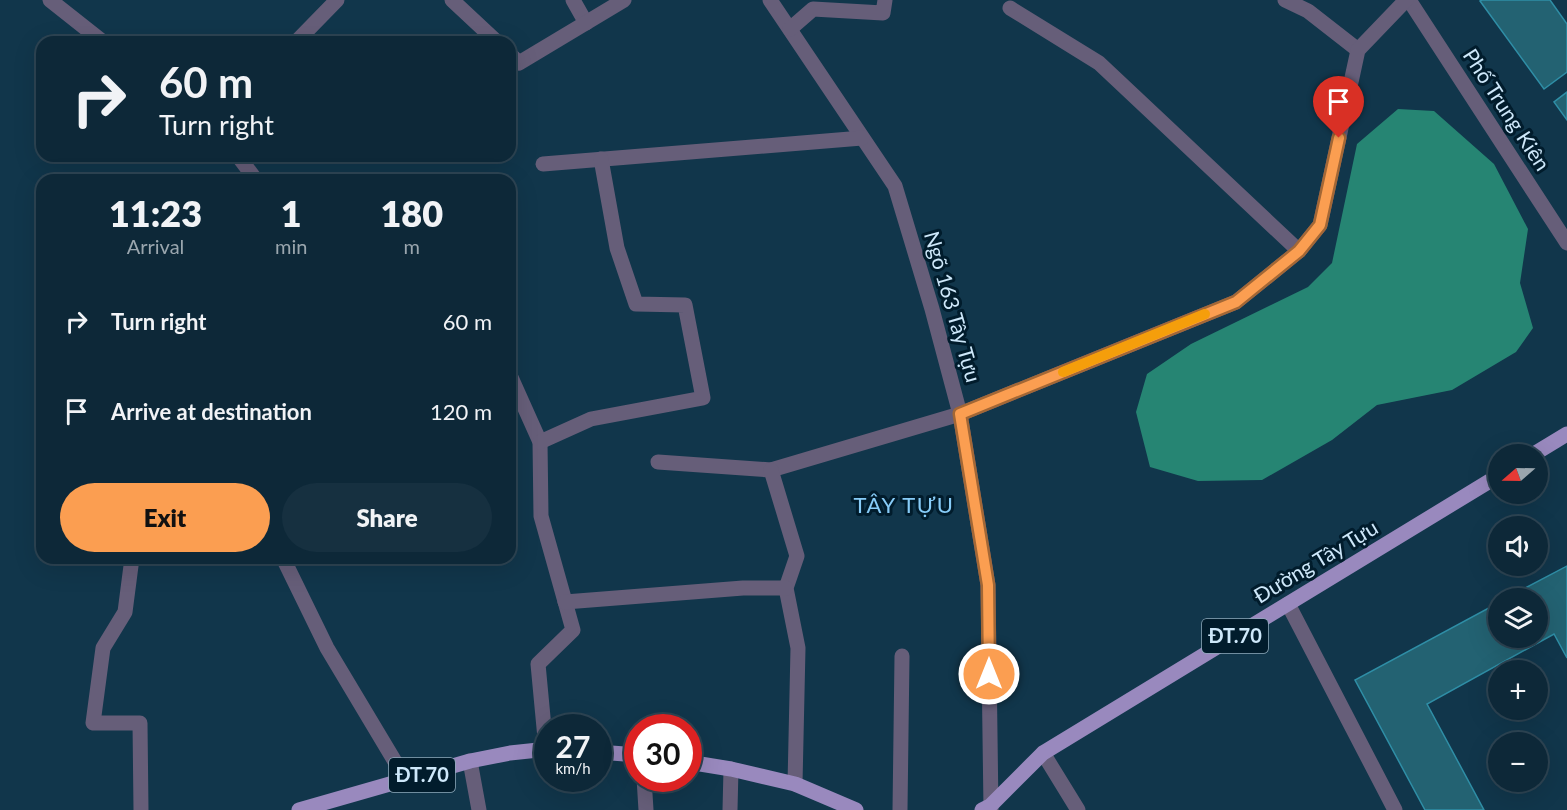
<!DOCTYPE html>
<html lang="en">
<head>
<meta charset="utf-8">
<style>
  :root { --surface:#0d2838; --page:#163040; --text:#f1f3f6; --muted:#9aa6ae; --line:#2d4453; --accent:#fb9e51 }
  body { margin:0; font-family:Lato,sans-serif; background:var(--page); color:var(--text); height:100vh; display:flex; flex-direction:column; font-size:22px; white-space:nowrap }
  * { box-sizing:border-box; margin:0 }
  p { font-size:20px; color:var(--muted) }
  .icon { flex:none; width:33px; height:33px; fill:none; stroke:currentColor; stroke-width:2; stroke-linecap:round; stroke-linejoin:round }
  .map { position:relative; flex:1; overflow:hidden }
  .sheet { position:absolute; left:36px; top:174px; width:480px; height:390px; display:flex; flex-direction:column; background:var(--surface); border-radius:18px; box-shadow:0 6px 24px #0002,0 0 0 2px var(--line) }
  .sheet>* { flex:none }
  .top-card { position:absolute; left:36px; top:36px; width:480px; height:126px; border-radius:18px; box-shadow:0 6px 24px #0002,0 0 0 2px var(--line); background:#0d2838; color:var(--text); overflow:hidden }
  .needle { width:39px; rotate:250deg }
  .tools { position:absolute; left:1488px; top:444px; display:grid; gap:12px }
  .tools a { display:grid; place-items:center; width:60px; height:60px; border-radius:50%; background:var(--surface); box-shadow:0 6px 24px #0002,0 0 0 2px var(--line); font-size:30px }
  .speed { position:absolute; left:534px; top:714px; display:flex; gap:12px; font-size:30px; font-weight:700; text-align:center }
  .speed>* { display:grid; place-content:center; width:78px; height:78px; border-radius:50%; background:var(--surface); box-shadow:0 6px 24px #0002,0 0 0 2px var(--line); line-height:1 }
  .speed small { font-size:15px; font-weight:400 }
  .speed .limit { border:9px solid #d22; background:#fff; color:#111 }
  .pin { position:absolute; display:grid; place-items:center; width:51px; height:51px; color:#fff; margin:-62px -26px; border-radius:50% 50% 50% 0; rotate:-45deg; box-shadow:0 0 6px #0007 }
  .pin .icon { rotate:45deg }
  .me { position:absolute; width:66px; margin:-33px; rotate:0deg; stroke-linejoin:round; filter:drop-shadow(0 0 4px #0008) }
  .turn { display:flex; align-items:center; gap:21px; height:126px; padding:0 24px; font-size:27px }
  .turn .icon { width:78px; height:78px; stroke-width:2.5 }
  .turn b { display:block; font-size:42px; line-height:51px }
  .eta { display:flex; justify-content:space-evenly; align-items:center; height:102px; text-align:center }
  .eta b { font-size:36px; font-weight:800; line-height:42px }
  .cta { display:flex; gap:12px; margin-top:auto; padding:12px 24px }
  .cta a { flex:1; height:69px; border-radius:36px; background:var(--accent); color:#111; font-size:24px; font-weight:800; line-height:69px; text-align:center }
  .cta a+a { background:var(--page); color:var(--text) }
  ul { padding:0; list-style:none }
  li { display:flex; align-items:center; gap:18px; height:90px; padding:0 24px }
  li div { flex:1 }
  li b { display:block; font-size:22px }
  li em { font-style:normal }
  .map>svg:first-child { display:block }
  .water { fill:#268573 }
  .building { fill:#236272; stroke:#2f8ea6; stroke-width:1.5 }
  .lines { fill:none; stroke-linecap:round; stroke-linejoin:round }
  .minor { stroke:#665e79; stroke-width:15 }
  .major { stroke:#9989be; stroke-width:15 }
  .route-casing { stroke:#a36735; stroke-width:15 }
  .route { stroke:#fb9e51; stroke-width:10 }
  .slow { stroke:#f59e0b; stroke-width:10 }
  .labels { text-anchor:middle; stroke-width:6; stroke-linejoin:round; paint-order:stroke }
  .shield { fill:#011c2c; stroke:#90abbc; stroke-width:1.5 }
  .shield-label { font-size:20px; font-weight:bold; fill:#cee8fa }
  .street-label { font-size:21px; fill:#cee8fa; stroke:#011c2c }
  .neighbourhood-label { font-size:22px; letter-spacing:1.5px; fill:#87ccf8; stroke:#011c2c }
</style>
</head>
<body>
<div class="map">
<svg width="1567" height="810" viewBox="0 0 1567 810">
  <rect width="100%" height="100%" fill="#11364b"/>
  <!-- water -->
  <polygon class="water" points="1398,109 1434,111 1494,164 1528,229 1520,283 1533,328 1516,352 1452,390 1377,405 1332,440 1262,480 1198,481 1150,467 1136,412 1147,374 1191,344 1308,287 1332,263 1357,144"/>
  <!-- building -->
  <g class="building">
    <polygon points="1482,0 1550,0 1567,24 1567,72 1544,89 1480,1"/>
    <polygon points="1567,92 1567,120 1554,102"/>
    <polygon points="1567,566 1567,658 1554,634 1427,704 1484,810 1425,810 1355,680 1498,603 1498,638 1538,638 1538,598 1506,598"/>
  </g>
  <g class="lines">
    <!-- minor -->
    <g class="minor">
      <polyline points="50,0 103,42"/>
      <polyline points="452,0 497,42"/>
      <polyline points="573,0 586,23"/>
      <polyline points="770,0 895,186 932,309 960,414 988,585 991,810"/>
      <polyline points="1285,0 1308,11 1358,50"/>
      <polyline points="1409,0 1567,243"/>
      <polyline points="1010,8 1099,63 1299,251"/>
      <polyline points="790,29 813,9 883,13 885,0"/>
      <polyline points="296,42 337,0"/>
      <polyline points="510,54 519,63 624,0"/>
      <polyline points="238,156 256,180"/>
      <polyline points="543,164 862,138"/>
      <polyline points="510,375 540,442 541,516 573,630 538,664 546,749"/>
      <polyline points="540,442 591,419 703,398 685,305 636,304 617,248 601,159"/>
      <polyline points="658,462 771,470 960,414 1236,302 1299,251 1320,225 1358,50 1406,0"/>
      <polyline points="771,470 797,556 786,588 798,648 795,784"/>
      <polyline points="132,558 125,612 103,648 93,723 140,723 141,810"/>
      <polyline points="283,558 327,648 406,780"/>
      <polyline points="565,602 743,588 786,588"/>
      <polyline points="1288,604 1395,810"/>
      <polyline points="1043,753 1078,810"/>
      <polyline points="470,761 479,810"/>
      <polyline points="644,778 646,810"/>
      <polyline points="730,810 731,769"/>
      <polyline points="900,810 902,656"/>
    </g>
    <!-- major -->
    <g class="major">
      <polyline points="1534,454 1567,434"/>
      <polyline points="598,752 638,755"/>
      <polyline points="688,762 731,769 795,784 856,810"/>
      <polyline points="299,810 470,761 510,753 548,749"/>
      <polyline points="982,810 990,806 1043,753 1498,476"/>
    </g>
  </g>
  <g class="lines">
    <!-- route casing -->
    <g class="route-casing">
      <polyline id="route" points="989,674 988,585 960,414 1236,302 1299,251 1320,225 1339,138"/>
    </g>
    <!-- route -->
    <use href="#route" class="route"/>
    <!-- slow -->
    <polyline class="slow" points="1063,372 1205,314"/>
  </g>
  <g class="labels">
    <!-- shield labels -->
    <g class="shield">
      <rect x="1202" y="619" width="66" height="34" rx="4.5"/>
      <rect x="389" y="758" width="66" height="34" rx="4.5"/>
    </g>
    <g class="shield-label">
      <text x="1235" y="643">ĐT.70</text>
      <text x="422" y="782">ĐT.70</text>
    </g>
    <!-- street labels -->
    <g class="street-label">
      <text transform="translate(1506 110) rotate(57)" y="7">Phố Trung Kiên</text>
      <text transform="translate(952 307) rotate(74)" y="7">Ngõ 163 Tây Tựu</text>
      <text transform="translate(1316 562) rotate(-31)" y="7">Đường Tây Tựu</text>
    </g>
    <!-- neighbourhood labels -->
    <g class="neighbourhood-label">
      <text x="904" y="513">TÂY TỰU</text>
    </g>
  </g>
</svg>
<div class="tools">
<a><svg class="needle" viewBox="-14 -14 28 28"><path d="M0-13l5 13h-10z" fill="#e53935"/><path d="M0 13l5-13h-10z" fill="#9aa6ae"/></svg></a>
<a><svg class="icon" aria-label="sound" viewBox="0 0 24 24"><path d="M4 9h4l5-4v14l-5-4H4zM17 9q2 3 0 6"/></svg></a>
<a><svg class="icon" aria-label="layers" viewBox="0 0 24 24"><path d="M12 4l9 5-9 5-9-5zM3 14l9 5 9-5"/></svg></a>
<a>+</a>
<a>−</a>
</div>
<div class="speed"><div>27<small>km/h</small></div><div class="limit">30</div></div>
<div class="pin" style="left:1339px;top:138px;background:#d93025"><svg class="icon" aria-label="arrive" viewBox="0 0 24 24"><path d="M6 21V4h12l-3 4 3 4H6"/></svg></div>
<svg class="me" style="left:989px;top:674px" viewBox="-20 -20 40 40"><circle r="17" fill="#fb9e51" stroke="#fff" stroke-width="3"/><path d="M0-11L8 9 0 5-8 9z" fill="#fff"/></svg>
<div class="top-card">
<div class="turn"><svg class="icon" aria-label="right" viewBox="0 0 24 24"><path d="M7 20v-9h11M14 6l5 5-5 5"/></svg><div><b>60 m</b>Turn right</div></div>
</div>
<section class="sheet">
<div class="eta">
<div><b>11:23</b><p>Arrival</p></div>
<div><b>1</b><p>min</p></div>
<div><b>180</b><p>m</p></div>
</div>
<ul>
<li><svg class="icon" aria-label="right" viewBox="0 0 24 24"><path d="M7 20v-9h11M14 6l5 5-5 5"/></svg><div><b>Turn right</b></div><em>60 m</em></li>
<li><svg class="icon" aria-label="arrive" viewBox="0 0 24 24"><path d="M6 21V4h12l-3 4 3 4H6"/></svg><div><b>Arrive at destination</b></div><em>120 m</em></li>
</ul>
<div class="cta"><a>Exit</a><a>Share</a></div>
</section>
</div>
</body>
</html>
